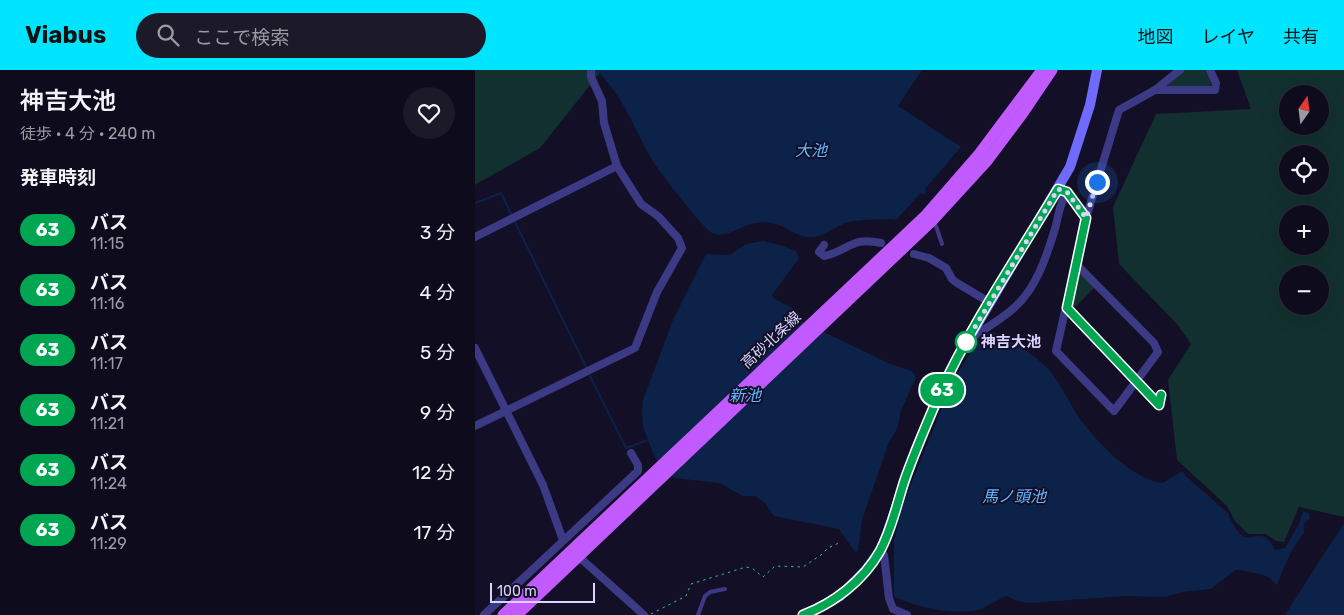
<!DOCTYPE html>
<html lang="ja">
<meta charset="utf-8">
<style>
body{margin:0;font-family:Rubik,"Noto Sans JP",sans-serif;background:#1c1929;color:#f1f3f6;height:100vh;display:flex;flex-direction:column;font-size:19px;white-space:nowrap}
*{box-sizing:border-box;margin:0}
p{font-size:16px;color:#9b9ba3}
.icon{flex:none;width:28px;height:28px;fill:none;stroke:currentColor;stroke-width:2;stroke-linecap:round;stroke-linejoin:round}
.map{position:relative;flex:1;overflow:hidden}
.details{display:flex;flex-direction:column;background:#0e0b1c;width:475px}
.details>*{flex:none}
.badge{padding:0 10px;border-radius:16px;font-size:18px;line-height:32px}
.needle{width:32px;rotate:14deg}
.buttons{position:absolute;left:804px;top:15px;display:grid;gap:10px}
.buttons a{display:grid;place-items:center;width:50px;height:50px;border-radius:50%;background:#0e0b1c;box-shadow:0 5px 20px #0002,0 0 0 1px #2e2b3b;font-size:25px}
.scale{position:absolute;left:15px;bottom:12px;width:105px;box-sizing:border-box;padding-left:5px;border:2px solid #d9d4ff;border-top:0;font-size:14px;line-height:18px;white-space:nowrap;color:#d9d4ff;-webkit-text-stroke:4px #130f26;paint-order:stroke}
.you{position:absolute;width:25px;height:25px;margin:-12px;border:4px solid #fff;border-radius:50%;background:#1a73e8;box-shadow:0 0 0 8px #1a73e833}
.map>.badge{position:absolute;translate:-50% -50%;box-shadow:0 0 0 2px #fff}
h2{padding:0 20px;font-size:19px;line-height:45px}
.round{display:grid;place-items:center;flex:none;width:52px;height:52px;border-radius:26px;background:#1c1929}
.head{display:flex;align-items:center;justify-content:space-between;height:85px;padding:0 20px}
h1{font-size:24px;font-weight:600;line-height:38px}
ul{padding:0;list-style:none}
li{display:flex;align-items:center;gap:15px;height:60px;padding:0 20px}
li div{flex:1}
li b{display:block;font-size:19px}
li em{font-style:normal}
li .badge{min-width:55px;font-weight:700;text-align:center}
header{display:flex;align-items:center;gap:30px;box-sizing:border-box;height:70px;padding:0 25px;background:#00e5ff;color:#111}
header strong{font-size:24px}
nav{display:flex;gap:28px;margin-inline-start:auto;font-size:18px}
.search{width:350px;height:45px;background:#1c1929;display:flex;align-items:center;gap:12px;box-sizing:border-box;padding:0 18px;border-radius:28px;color:#9b9ba3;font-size:19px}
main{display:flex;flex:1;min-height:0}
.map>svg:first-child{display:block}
</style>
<header>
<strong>Viabus</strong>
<div class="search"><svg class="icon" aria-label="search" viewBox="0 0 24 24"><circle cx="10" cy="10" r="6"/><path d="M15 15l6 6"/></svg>ここで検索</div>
<nav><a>地図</a><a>レイヤ</a><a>共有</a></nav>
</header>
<main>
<section class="details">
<div class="head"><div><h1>神吉大池</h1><p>徒歩 · 4 分 · 240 m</p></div><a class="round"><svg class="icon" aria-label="heart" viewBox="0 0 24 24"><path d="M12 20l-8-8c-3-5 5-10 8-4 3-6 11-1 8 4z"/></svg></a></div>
<h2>発車時刻</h2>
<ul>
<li><span class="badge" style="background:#00a651;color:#fff">63</span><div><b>バス</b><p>11:15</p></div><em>3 分</em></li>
<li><span class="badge" style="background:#00a651;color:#fff">63</span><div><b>バス</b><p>11:16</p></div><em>4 分</em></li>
<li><span class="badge" style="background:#00a651;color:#fff">63</span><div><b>バス</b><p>11:17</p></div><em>5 分</em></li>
<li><span class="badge" style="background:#00a651;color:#fff">63</span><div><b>バス</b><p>11:21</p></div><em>9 分</em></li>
<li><span class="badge" style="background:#00a651;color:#fff">63</span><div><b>バス</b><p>11:24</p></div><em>12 分</em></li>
<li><span class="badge" style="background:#00a651;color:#fff">63</span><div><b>バス</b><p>11:29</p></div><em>17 分</em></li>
</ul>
</section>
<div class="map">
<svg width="869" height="545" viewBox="0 0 869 545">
<rect width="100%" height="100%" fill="#130f26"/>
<g fill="#12302f" fill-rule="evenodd">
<polygon points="0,0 127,0 65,78 0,115"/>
<polygon points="710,0 732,0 737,13 735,16 694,17 693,14"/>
<path d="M762,0H869V447L824,437L809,472L801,471L791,464H773L760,451L752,436L702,390L693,310L716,274L702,254L644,194L638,137L681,44L776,39ZM812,24H845V56H812ZM812,84H845V116H812ZM812,144H845V176H812ZM812,204H845V236H812Z"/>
<polygon points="607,203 621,216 598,239 596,232 597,232 598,229 596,228 602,204"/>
</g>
<g fill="#0c2248">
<path d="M121,0H447L423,36L486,77L450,119L451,123L449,125L446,123L421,150L418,149C404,150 386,149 373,152C360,156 352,166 338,167C318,169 308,148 281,153C267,155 251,169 237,163C229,159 186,104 179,93C159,60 150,27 121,0Z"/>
<polygon points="288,171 305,175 321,181 324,188 297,225 298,228 317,238 320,246 324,250 413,293 437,301 441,307 426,341 422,359 414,372 387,450 383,481 380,482 364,459 299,446 290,433 280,426 268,426 244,413 199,408 180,388 173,370 168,357 167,345 168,330 198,250 231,184 255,185 271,174"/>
<path d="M519,262C539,274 563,285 578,305C589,320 597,339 609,354C627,377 657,408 687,413L708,401L711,406L754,444C755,451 763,464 770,467C776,469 781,465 786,466C792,466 798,475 800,480L810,478L825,452L828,441L834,443L835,449C828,453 828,455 829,463C817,476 809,498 802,515L795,508L788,505L766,500H760L736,519L707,522L690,527L650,526L553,533L542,531L532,526C522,529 514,537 503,540C472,545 448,538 419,527V470L429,432L477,312L502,272L513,263Z"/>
<polygon points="869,453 869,545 810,545"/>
</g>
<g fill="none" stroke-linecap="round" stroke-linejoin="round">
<g stroke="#0c2248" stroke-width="2">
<polyline points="0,133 26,123 37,146"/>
<polyline points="39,150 112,299"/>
<polyline points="115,306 151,378 173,370"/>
</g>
<polyline stroke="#2fb8b0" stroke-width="1" stroke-dasharray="2.5 4" stroke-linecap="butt" points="176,544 211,526 216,514 271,497 277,498 288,507 300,496 328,497 346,485 353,478 366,472"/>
<g stroke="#3d3a85" stroke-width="4">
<polyline points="459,153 461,156 467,174"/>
<polyline points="223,545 230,526 235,522 250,519"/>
</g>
<g stroke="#3d3a85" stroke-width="8">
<polyline points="680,20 740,20 741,13 735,0"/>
<polyline points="589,121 592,122 611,148"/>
<polyline points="0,167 142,96"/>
<path d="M349,175L344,182L349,186C374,181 376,166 406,173"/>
<polyline points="439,184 454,188 471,198 477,209 482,213 514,232"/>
<polyline points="601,194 679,273 683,282 639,341 581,281 611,148 644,40 680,20 705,0"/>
<polyline points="592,238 684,335 686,325"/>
<path d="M496,268C511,258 527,249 540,237C561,218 571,188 579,162C584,147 583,136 592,122"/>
<polyline points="0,278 68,415 88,470"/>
<polyline points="0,356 160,278 182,222 207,178 203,168 183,146 166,134 142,96 129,53 127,31 116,7 116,0"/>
<polyline points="405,481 409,485 414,528 418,539 432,545"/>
<polyline points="103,486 169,545"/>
<polyline points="9,545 163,401 163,395 156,383"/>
</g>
<polyline stroke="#6f6bff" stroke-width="10" points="328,545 351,534 365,526 391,500 405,481 412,464 441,379 477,297 595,97 615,35 622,0"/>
<g stroke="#c25bff" stroke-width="11">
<polyline points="28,545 450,146 504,84 567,0"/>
<polyline points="42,545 457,151 512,91 548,43 577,0"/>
</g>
</g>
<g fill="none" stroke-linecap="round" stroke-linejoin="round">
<g stroke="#fff" stroke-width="11">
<path id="line" d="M328,545C359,533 388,511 405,481C417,459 422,433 430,409C440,381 452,353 464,325C497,253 543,186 583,119L592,122L611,148L592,238L684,335L686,325"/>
</g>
<use href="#line" stroke="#00a651" stroke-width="8"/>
<polyline stroke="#d9d4ff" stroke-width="5" stroke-dasharray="0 9" points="491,272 583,119 592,122 611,148 622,112"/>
</g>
<circle fill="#fff" stroke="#00a651" stroke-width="2.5" cx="491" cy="272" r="10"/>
<g text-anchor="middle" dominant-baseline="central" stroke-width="4" stroke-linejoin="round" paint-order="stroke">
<g font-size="15" fill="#d9d4ff" stroke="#130f26">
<text transform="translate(296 270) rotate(-43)">高砂北条線</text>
</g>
<g font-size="15" font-weight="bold" fill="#d9d4ff" stroke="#130f26" text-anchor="start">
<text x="506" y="272">神吉大池</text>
</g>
<g font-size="16" font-style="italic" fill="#62b6ff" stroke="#130f26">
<text x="336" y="80">大池</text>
<text x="270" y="325">新池</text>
<text x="539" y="426">馬ノ頭池</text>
</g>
</g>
</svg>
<div class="buttons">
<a><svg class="needle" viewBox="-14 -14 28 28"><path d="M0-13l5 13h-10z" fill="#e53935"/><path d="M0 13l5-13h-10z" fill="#9b9ba3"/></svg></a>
<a><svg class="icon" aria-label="locate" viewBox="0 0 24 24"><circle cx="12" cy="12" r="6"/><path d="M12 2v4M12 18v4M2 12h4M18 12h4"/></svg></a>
<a>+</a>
<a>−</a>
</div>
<div class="scale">100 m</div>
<div class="you" style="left:622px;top:112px"></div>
<b class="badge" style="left:467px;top:320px;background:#00a651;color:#fff">63</b>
</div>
</main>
